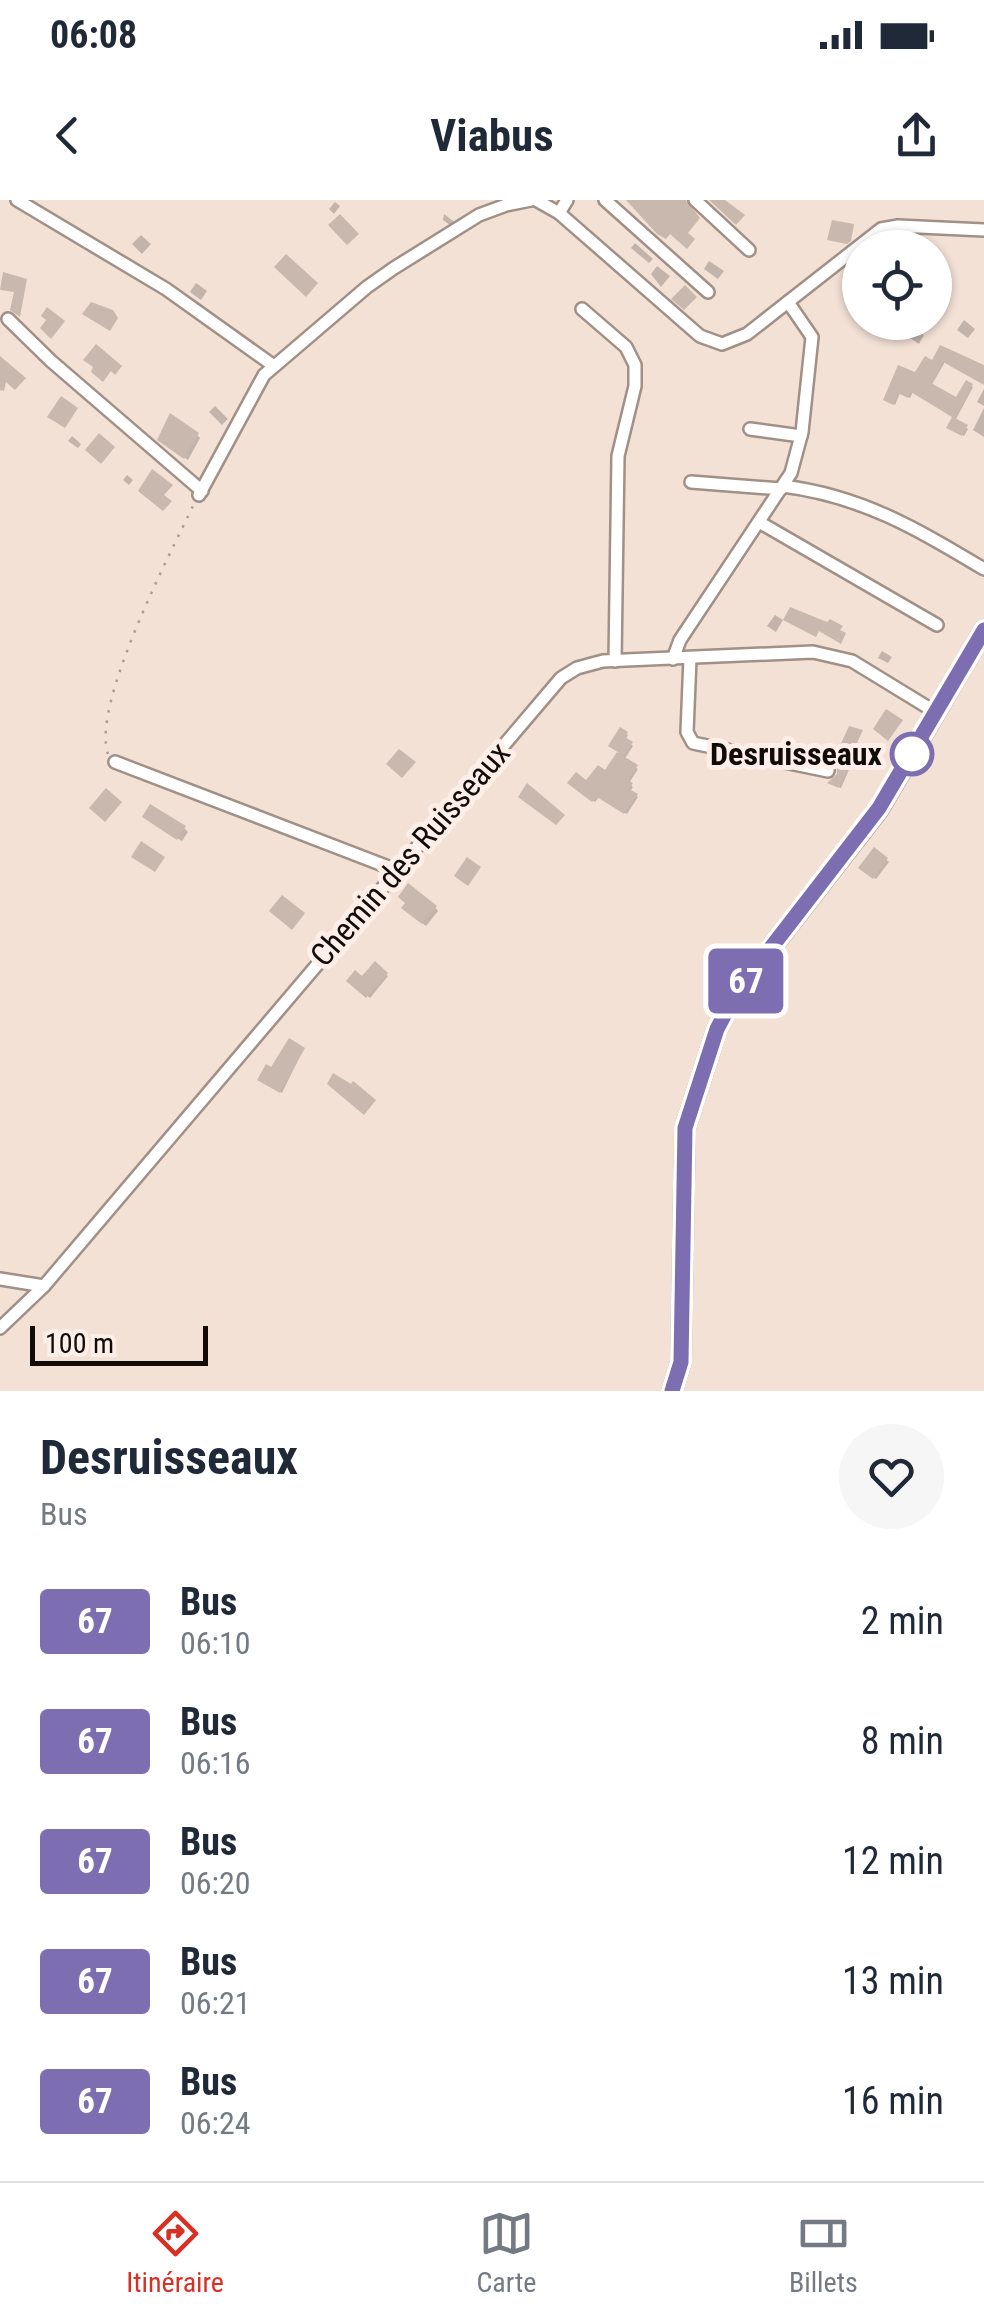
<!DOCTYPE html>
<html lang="fr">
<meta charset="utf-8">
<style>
body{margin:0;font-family:"Roboto Condensed",sans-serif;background:#f6f6f7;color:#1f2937;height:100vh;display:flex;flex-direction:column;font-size:38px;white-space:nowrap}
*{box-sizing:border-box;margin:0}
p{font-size:32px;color:#747a83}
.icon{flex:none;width:55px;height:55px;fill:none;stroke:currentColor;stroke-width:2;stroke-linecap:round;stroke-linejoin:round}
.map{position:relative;height:1191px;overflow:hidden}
.sheet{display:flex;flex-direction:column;background:#fff;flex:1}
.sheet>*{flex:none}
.badge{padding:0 20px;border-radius:8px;font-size:35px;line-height:65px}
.controls{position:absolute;left:842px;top:30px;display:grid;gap:20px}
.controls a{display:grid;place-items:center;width:110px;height:110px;border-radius:50%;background:#fff;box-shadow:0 2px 8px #0004;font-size:50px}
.scale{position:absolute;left:30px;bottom:25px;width:178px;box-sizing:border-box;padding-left:10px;border:5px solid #120c09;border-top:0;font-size:28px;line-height:35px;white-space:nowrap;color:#120c09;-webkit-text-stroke:8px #fdefe7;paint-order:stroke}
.map>.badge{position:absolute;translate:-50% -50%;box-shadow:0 0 0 5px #fff}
.round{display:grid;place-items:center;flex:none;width:105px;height:105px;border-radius:52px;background:#f6f6f7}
.overview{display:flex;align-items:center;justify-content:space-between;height:170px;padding:0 40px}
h1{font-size:48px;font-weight:700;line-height:75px}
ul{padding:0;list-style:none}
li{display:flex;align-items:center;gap:30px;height:120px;padding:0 40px}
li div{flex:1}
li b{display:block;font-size:38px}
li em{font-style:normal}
li .badge{min-width:110px;font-weight:700;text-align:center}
.status{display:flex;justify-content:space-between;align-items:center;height:70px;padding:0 50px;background:#fff;direction:ltr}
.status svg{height:28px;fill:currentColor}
header{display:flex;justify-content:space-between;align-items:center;height:130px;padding:0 40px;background:#fff;font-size:45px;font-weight:700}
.tabs{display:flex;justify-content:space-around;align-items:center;height:140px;border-top:2px solid #e0e1e3;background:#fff;font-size:28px;color:#747a83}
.tabs a{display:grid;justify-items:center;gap:5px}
.tabs .active{color:#d93025}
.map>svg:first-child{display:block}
</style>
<div class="status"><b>06:08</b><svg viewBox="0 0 49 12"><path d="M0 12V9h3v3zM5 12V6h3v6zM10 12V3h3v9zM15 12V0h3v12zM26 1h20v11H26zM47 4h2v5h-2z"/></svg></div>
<header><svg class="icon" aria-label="back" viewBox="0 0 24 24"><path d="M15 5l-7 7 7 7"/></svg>Viabus<svg class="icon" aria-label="share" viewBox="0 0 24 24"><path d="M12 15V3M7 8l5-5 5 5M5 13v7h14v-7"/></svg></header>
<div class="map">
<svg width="984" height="1191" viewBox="0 0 984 1191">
<rect width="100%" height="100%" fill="#f3e1d6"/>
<g fill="#0003">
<polygon points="335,2 340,6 334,14 329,9"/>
<polygon points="444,14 453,21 454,22 450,25 443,20"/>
<polygon points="141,35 151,44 142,54 132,44"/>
<polygon points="899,38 900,42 922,48 888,48 889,40"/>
<polygon points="635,43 653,59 649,63 631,48"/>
<polygon points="709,61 724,71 718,79 704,69"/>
<polygon points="657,66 670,76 661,87 651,74"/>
<polygon points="196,83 207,91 201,100 190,92"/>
<polygon points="964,120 975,129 968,138 957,130"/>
<polygon points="911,128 924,135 919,144 907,136"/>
<polygon points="941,148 984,167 984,183 945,162 931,186 957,201 967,183 973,187 955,221 968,229 964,236 951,229 954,218 913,192 910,198 900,193 895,205 888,201 933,163"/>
<polygon points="984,189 984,206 977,202"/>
<polygon points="215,206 228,219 222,225 209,212"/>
<polygon points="984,208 984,237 973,230"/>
<polygon points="197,235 200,238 188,260 163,243"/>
<polygon points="72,236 81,244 78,248 68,241"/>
<polygon points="127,275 133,280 129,285 123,280"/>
<polygon points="775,415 783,420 776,432 767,426"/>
<polygon points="882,451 892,457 888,463 878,458"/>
<polygon points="621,530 628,535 625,540 633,546 624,560 638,569 629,583 633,587 630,592 638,597 627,614 599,597 595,602 570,583 587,584 606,574 620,552"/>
<polygon points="861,532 852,558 857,561 855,566 851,565 841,588 831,583 839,575"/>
<polygon points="149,620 184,628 188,632 182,641"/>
<polygon points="875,651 889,662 876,679 862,668"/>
<polygon points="435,707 438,711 426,726 404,708"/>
<polygon points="375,765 388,776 370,798 349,781 363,779"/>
<polygon points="303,850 282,893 262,881"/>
</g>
<g fill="#c9b8ad">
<polygon points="626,0 686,0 700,18 688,33 695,39 687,49 670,34 666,39 657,34"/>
<polygon points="709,0 725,0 745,15 736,25"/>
<polygon points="340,14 359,34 347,45 328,25"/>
<polygon points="832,20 854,24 851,41 847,44 827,40"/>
<polygon points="286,54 318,83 306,97 274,67"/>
<polygon points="3,72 27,79 20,117 10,110 14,92 0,90"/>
<polygon points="685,85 697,97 684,110 671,99"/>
<polygon points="91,102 113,110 118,118 110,131 82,114"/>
<polygon points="47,107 65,121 51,139 40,128 46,120 41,116"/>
<polygon points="96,144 122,166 115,175 111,171 103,182 91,172 93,167 83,160"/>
<polygon points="940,145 984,165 984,185 943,162 931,183 956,197 966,180 973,184 955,218 968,225 962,236 946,228 952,217 911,192 908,198 898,193 893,205 883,200 898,165 915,172 925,156 932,160"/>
<polygon points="0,156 26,178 15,190 6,182 4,191 0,190"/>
<polygon points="61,196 78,208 65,228 47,217"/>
<polygon points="170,213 199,233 184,259 157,240"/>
<polygon points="99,233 115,247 101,264 85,250"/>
<polygon points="152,269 173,285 164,295 172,301 163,311 138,291"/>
<polygon points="790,407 827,422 830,419 843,426 840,430 846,433 841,444 819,431 816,437 783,420"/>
<polygon points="886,509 903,520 888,541 873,529"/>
<polygon points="849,526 863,530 851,555 857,558 853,567 849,565 839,588 827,583 837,574 836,559 815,554 816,546 838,550"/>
<polygon points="620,527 628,532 625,537 633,542 624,556 608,546"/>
<polygon points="399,549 416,562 402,578 386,564"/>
<polygon points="617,552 638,565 628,580 633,583 629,589 638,594 624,614 597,597 592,602 567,583 576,572 586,580 598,565 605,570"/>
<polygon points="527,583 565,615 556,625 518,597"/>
<polygon points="106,588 122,602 105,622 89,608"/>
<polygon points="150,604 186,626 177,640 142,617"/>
<polygon points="141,641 165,657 155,672 131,657"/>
<polygon points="874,647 888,658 873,679 858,668"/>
<polygon points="467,657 481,667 468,686 454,676"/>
<polygon points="408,683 437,706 422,724 401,708 405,703 398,697"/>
<polygon points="282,695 305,713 292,730 269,711"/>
<polygon points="375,761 388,773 366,798 346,781 355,770 362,776"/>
<polygon points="289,838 305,848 280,893 257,880 266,864 271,867"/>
<polygon points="333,873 351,884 353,881 376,900 364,915 327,884"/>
</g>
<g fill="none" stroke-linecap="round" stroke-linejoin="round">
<g stroke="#a09086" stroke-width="16">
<g id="street">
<polyline points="17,0 166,89 274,166"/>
<polyline points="536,0 559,13"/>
<polyline points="567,0 559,13 700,136 722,144 747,134 881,29 898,26 984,30"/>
<polyline points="605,0 708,92"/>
<polyline points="695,0 749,50"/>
<polyline points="582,109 626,147 635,165 635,186 618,256 615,461"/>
<polyline points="8,119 51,161 202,291"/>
<polyline points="750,229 801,236"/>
<polyline points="691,282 781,289"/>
<path d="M783,286C862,296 917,329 984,369"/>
<polyline points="199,295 264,175 367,87 394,68 479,15 506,5 531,0"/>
<polyline points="759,322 937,425"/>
<polyline points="690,458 687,532 693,543 828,571"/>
<polyline points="673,459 680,440 791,273 802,232 812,137 788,102"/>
<polyline points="115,562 396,670"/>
<polyline points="0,1079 44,1086"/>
<polyline points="0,1128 44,1086 561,478 577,468 603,461 813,452 852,461 937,513"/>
</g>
</g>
<g stroke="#a09086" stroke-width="22">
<polyline id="secondary" points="672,1191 681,1162 685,928 717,829 736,793 879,609 984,430"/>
</g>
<path stroke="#aa9c93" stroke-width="2.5" stroke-dasharray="2.5 8" stroke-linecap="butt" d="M108,554C91,505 170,354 193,306"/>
<use href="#street" stroke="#fff" stroke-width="11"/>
<use href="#secondary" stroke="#fff" stroke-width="18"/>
</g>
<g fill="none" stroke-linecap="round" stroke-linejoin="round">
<g stroke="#fff" stroke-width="22">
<polyline id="line" points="672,1191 681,1162 685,928 717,829 736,793 879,608 984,430"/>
</g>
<use href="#line" stroke="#7c6eb0" stroke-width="15"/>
</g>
<circle fill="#fff" stroke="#7c6eb0" stroke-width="5" cx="912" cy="554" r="20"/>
<g text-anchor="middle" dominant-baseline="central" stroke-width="10" stroke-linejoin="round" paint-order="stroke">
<g font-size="32" font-weight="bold" fill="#120c09" stroke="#fdefe7" text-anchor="end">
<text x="882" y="554">Desruisseaux</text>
</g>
<g font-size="32" fill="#120c09" stroke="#fdefe7">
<text transform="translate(410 654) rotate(-49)">Chemin des Ruisseaux</text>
</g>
</g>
</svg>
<div class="controls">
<a><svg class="icon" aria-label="locate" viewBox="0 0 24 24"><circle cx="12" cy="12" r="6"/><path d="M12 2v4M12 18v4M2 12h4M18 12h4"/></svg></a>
</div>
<div class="scale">100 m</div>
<b class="badge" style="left:746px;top:781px;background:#7c6eb0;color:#fff">67</b>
</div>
<section class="sheet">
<div class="overview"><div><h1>Desruisseaux</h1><p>Bus</p></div><a class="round"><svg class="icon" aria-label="heart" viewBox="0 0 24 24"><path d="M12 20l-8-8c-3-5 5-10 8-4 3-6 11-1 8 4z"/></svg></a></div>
<ul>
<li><span class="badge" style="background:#7c6eb0;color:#fff">67</span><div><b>Bus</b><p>06:10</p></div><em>2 min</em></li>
<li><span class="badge" style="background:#7c6eb0;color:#fff">67</span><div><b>Bus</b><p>06:16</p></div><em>8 min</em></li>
<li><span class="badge" style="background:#7c6eb0;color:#fff">67</span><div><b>Bus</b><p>06:20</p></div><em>12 min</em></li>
<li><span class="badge" style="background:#7c6eb0;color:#fff">67</span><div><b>Bus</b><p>06:21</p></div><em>13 min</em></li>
<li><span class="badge" style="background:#7c6eb0;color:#fff">67</span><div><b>Bus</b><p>06:24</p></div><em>16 min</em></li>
</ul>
</section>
<nav class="tabs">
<a class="active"><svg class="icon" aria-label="directions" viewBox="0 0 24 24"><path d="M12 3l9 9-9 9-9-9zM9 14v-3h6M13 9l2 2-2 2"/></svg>Itinéraire</a>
<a><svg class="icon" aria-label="map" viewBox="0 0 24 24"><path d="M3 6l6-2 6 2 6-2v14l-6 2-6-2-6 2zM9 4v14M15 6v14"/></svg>Carte</a>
<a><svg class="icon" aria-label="tickets" viewBox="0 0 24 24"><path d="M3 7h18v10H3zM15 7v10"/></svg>Billets</a>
</nav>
